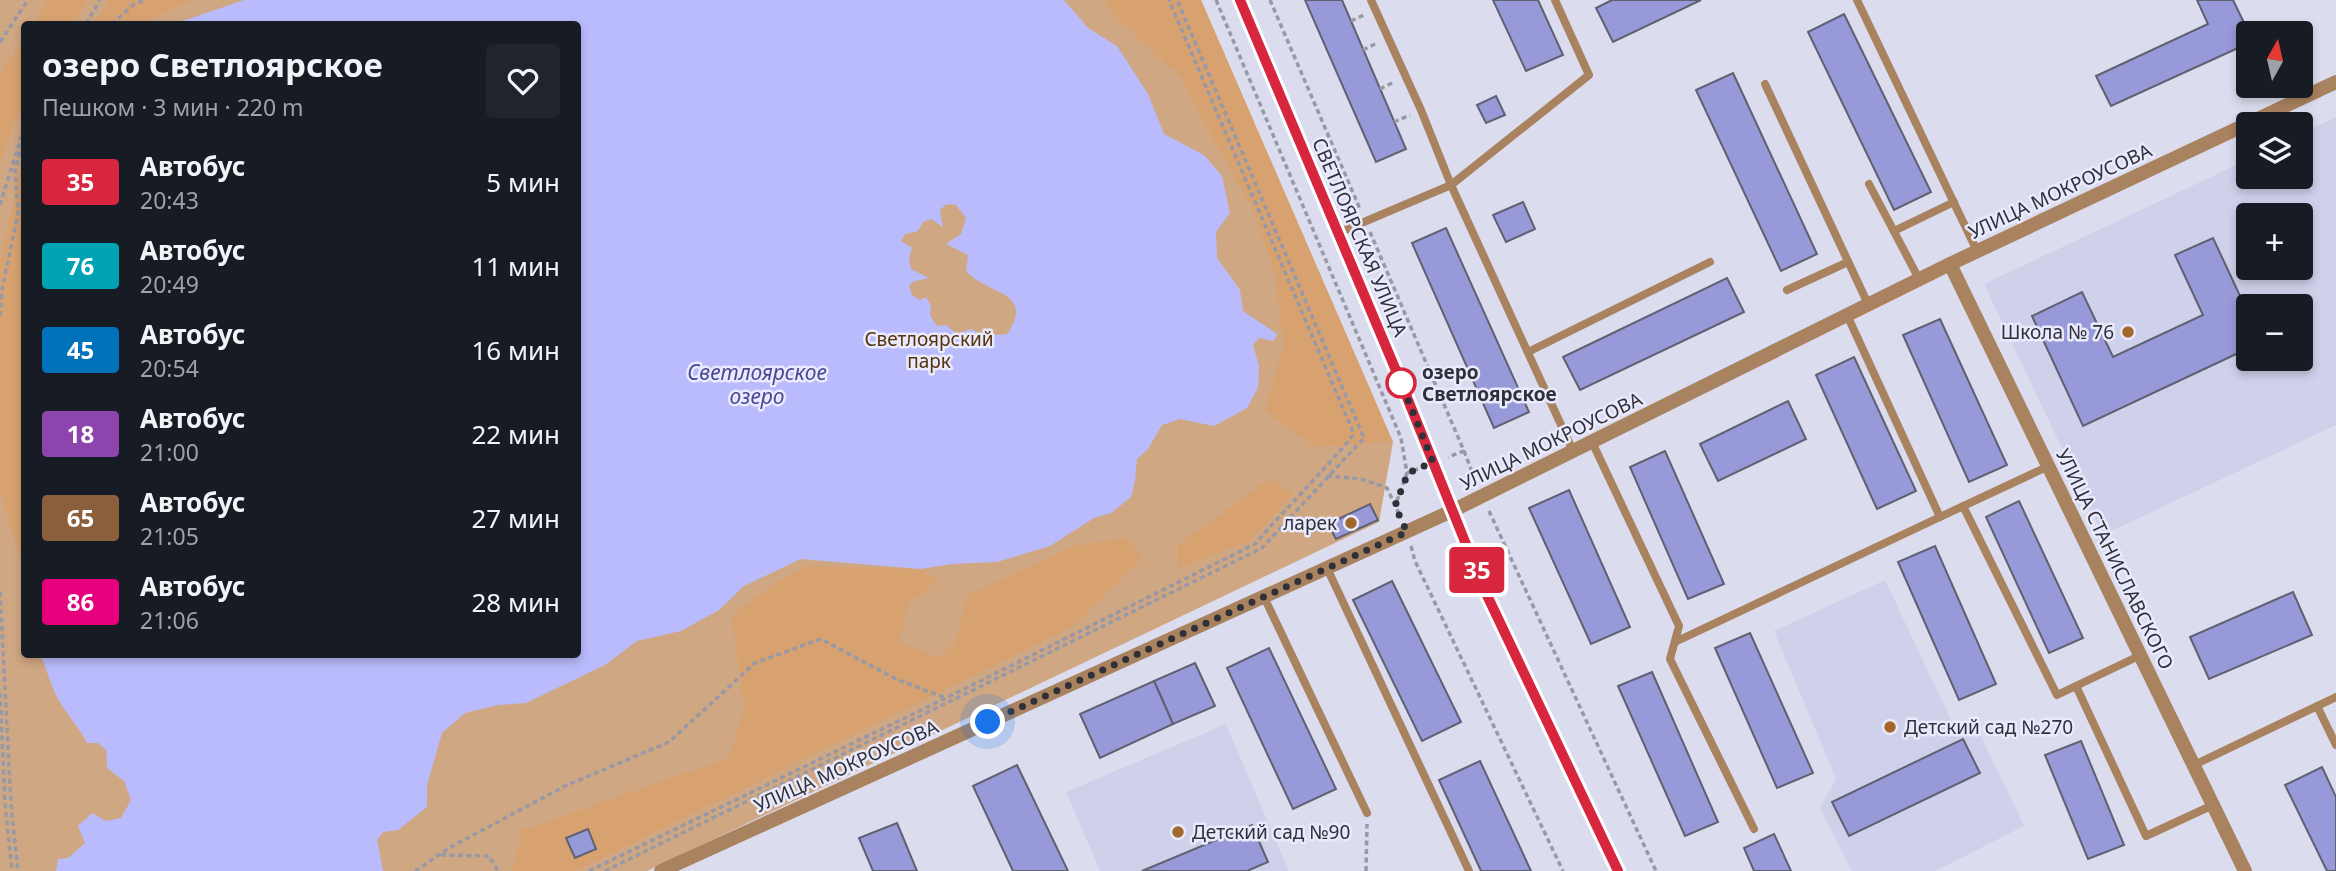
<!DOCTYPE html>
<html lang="ru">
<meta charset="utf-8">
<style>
body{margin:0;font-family:"Noto Sans",sans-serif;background:#20242c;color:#f1f3f6;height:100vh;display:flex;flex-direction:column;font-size:26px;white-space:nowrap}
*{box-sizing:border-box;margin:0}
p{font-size:23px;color:#9ea1a6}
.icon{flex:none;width:38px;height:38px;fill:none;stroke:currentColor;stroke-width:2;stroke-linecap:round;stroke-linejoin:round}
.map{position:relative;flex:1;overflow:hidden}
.details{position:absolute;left:21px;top:21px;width:560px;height:637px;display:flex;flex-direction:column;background:#171b24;border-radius:7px;box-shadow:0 4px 10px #0003}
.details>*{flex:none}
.badge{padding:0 14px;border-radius:5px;font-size:24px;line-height:46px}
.needle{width:46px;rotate:8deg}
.controls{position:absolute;left:2236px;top:21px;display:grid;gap:14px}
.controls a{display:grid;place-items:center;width:77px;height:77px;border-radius:7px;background:#171b24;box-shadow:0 4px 10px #0003;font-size:35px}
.you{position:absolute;width:35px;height:35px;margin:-18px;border:5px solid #fff;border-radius:50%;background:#1a73e8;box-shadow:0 0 0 10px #1a73e833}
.map>.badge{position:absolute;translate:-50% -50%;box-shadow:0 0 0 4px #fff}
.round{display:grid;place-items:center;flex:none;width:74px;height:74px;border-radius:7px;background:#20242c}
.head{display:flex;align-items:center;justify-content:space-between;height:119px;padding:0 21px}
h1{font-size:33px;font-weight:700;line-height:52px}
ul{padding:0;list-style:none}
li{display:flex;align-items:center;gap:21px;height:84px;padding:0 21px}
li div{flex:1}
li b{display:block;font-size:26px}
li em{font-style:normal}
li .badge{min-width:77px;font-weight:700;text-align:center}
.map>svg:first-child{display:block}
</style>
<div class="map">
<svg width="2336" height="871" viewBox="0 0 2336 871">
<rect width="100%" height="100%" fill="#dbddef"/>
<g fill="#cfd0ea" fill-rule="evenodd">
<path d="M2336,117V425L2103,535L1984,284L2249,159V177H2301V134ZM2249,215H2301V268H2249ZM2249,306H2301V359H2249Z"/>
<polygon points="1885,580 1951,720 1980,734 2024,826 1935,871 1852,871 1820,808 1836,779 1774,631"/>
<polygon points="1226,724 1289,871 1100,871 1066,792"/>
</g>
<path fill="#d0a783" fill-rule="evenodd" d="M0,0H1201L1393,442L1379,522L647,871H0ZM24,24H578V654H24Z"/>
<g fill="#d8a270">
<polygon points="49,0 87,0 73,24 33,24"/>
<polygon points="109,0 200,0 182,4 143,24 95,24"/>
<polygon points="1103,0 1201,0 1393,442 1315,447 1265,410 1284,345 1274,270 1252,207 1219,150 1182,78 1115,17"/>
<polygon points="24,37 24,106 13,126 0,166 0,75"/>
<polygon points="24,155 24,551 21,561 0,492 0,261"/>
<polygon points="1271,478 1293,494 1250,541 1178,568 1178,545"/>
<polygon points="1126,538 1143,558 1072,627 576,871 512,871 522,830 729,758 744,711 732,616 765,590 807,566 920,569 938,581 907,604 900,642 938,658 955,644 968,595 1077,545"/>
</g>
<path fill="#b9bbfc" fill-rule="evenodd" d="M244,0H1064L1088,28L1117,46L1148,94L1164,134L1204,155L1222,176L1230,213L1216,232L1217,258L1240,290L1243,311L1277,334L1274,341L1259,338L1253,345L1259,366L1258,388L1247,408L1214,426L1180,419L1162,425L1148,449L1137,459L1135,481L1131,497L1111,513L1094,518L1050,546L997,562L952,564L920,569L801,559L744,586L719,610L681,631L637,641L605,665L526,703L498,705L465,713L442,733L427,785V807L398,830L383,832L377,840L383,871H56L58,859L68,858L85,843L78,826L92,813L106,821L121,818L131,800L124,781L107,768L106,750L98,743H87C79,726 65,713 57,697C50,683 46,668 41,655L578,654V24H174ZM955,204L966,218L961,234L946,244L968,255L966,271C985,294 1037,291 1007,334L984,336L971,329L957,334L946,325L937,326L930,315L931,306L926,297L920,300L912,295L909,285L915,281L929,278L911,269L909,258L912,248L901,241L905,234L918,231L923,222L931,219L943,227L940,210L945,205Z"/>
<g fill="#9899d8" stroke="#5f6070" stroke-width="2">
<polygon points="1305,0 1342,0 1406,149 1376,162"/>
<polygon points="1493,0 1538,0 1563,55 1526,71"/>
<polygon points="1612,0 1701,0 1613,42 1596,8"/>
<polygon points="2197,0 2233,0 2249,33 2249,43 2111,106 2096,76 2208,24"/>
<polygon points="1844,14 1931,192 1894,210 1808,32"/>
<polygon points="1733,73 1817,254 1781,271 1696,90"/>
<polygon points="1496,96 1505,115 1486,123 1477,105"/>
<polygon points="1523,202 1535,229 1506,242 1493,215"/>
<polygon points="1446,228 1529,412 1494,428 1412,243"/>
<polygon points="2213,238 2249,315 2249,348 2083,426 2032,316 2082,292 2113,357 2203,315 2175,255"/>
<polygon points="1727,278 1744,312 1580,390 1563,357"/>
<polygon points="1940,319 2007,465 1969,482 1903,335"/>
<polygon points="1854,357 1916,491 1877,509 1816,375"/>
<polygon points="1788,401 1806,439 1718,481 1700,444"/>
<polygon points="1665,451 1724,584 1688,599 1630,467"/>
<polygon points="1569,490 1630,627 1591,644 1529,508"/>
<polygon points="2019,501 2083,638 2049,653 1986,517"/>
<polygon points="1370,504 1378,520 1336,539 1328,524"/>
<polygon points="1935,546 1996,684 1959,700 1898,562"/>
<polygon points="1392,581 1461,722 1422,741 1353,600"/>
<polygon points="2293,592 2312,635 2209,679 2190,637"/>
<polygon points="1750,633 1813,773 1777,788 1715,648"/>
<polygon points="1269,648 1336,789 1293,809 1227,668"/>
<polygon points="1195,663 1215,706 1173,724 1154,681"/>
<polygon points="1652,672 1718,822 1685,836 1618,686"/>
<polygon points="1154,681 1173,724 1100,758 1080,714"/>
<polygon points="1963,739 1980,773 1849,836 1832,802"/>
<polygon points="2081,741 2124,845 2088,859 2045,755"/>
<polygon points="1480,761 1531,871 1481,871 1439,780"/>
<polygon points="1017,765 1068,871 1013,871 973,786"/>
<polygon points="2322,767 2336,797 2336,871 2327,871 2285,785"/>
<polygon points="897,823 917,871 873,871 859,838"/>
<polygon points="1252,825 1268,862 1247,871 1142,871"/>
<polygon points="588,829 596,849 575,858 566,838"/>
<polygon points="1774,834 1791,871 1754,871 1744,848"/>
</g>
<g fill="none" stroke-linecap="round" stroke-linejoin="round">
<g stroke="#9799a6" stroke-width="3.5" stroke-dasharray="5 3.5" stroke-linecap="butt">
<polyline points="1216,0 1401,438 1407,473 1395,506"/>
<polyline points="1270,0 1360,209"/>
<polyline points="1351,21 1364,15"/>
<polyline points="86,24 100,0"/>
<polyline points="112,24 133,5 144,0"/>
<polyline points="0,42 28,0"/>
<polyline points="1363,50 1377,43"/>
<polyline points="1380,89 1394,82"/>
<polyline points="1394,122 1410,115"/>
<polyline points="0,205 21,137 24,130"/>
<polyline points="1370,232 1464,451 1448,457"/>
<polyline points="0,316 2,290 18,213 15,170 24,139"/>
<polyline points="1464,451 1476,482"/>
<polyline points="1407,473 1418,469"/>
<polyline points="1327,476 1361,479 1387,488 1400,516"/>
<polyline points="1489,511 1656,871"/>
<polyline points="1411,546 1415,561 1563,871"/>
<polyline points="0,592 11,804 18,871"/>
<polyline points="0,693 5,804 12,871"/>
<polyline points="441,855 489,856 498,871"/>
<polyline points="415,871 449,848 565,786 669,742 755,663 821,639 896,679 946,698"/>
<path d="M589,871L946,698L1255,544C1287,507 1323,472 1354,434L1169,0"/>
<polyline points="605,871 1262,548 1364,438 1177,0"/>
<polyline points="1366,871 1367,824"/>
</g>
<g stroke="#a9825f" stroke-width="8">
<polyline points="1371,0 1421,110 1451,185 1573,451"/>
<polyline points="1857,0 1977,251"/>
<polyline points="1765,84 1868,304"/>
<polyline points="1869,184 1919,279"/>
<polyline points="1894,231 1954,202"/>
<polyline points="1338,233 1451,185 1589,75 1555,0"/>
<polyline points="1787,290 1848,262"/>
<polyline points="1847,315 1940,517 2049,466"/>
<polyline points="1528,352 1710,262"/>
<polyline points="1592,442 1679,626 1670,659 1754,829"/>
<polyline points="1963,506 2057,695 2141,655"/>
<polyline points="1327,568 1469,871"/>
<polyline points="1264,597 1367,813"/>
<polyline points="1675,642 1940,517"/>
<polyline points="2076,686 2146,836 2213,805"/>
<polyline points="2317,706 2336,745"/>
<polyline points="2194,765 2336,697"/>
</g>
<g stroke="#a9825f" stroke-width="14">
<polyline points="1950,264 2245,871"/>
<polyline points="661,871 1452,511 1950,264 2336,82"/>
</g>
<polyline stroke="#8b5416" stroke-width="14" points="1240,0 1400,380 1484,589 1618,871"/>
</g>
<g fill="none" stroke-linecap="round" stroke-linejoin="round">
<g stroke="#fff" stroke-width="16">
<polyline id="line" points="1240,0 1400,380 1484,589 1618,871"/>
</g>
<use href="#line" stroke="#d7263d" stroke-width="10"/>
<polyline stroke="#303138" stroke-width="7" stroke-dasharray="0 12.6" points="988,722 1407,532 1395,506 1408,473 1433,462 1400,380 1401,383"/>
</g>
<g fill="#a36829" stroke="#e9eafd" stroke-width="2.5">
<circle cx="2128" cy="332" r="7"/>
<circle cx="1351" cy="523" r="7"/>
<circle cx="1890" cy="727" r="7"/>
<circle cx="1178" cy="832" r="7"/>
</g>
<circle fill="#fff" stroke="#d7263d" stroke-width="3.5" cx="1401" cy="383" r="14"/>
<g text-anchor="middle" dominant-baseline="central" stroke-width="5" stroke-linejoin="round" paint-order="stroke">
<g font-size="19" fill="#303138" stroke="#e9eafd">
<text transform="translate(2060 191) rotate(-25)">УЛИЦА МОКРОУСОВА</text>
<text transform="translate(1360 237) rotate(67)">СВЕТЛОЯРСКАЯ УЛИЦА</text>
<text transform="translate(1551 441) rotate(-26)">УЛИЦА МОКРОУСОВА</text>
<text transform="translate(2115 559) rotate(64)">УЛИЦА СТАНИСЛАВСКОГО</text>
<text transform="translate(846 766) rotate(-24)">УЛИЦА МОКРОУСОВА</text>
</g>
<g font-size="19" fill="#303138" stroke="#e9eafd" text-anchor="end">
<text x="2114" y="332">Школа № 76</text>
<text x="1337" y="523">ларек</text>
<text x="1904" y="727" text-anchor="start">Детский сад №270</text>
<text x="1192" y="832" text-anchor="start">Детский сад №90</text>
</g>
<g font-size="19" fill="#56330b" stroke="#e9eafd">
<text x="929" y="339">Светлоярский<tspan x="929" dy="22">парк</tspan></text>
</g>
<g font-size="19" font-weight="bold" fill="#303138" stroke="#e9eafd" text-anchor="start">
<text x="1422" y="372">озеро<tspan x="1422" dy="22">Светлоярское</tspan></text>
</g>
<g font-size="21" font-style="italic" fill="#4b4693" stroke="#e9eafd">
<text x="757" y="372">Светлоярское<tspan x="757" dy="24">озеро</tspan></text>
</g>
</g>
</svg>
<div class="controls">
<a><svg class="needle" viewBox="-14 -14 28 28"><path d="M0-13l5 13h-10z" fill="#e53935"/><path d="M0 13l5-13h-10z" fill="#9ea1a6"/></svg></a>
<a><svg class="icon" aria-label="layers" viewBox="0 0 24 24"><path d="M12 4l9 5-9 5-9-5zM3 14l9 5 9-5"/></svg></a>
<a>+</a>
<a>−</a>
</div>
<div class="you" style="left:988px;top:722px"></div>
<b class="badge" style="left:1477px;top:570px;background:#d7263d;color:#fff">35</b>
<section class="details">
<div class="head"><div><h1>озеро Светлоярское</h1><p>Пешком · 3 мин · 220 m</p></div><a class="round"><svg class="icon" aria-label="heart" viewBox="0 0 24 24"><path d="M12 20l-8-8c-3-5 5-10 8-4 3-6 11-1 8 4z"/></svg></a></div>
<ul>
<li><span class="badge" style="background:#d7263d;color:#fff">35</span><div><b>Автобус</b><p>20:43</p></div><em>5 мин</em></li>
<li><span class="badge" style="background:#00a3b4;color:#fff">76</span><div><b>Автобус</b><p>20:49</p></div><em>11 мин</em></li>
<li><span class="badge" style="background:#0072bc;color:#fff">45</span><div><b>Автобус</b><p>20:54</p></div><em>16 мин</em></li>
<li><span class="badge" style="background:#8e44ad;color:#fff">18</span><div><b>Автобус</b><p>21:00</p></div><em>22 мин</em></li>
<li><span class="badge" style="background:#8b5e3c;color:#fff">65</span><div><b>Автобус</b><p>21:05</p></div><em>27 мин</em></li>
<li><span class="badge" style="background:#e6007e;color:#fff">86</span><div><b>Автобус</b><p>21:06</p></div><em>28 мин</em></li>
</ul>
</section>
</div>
